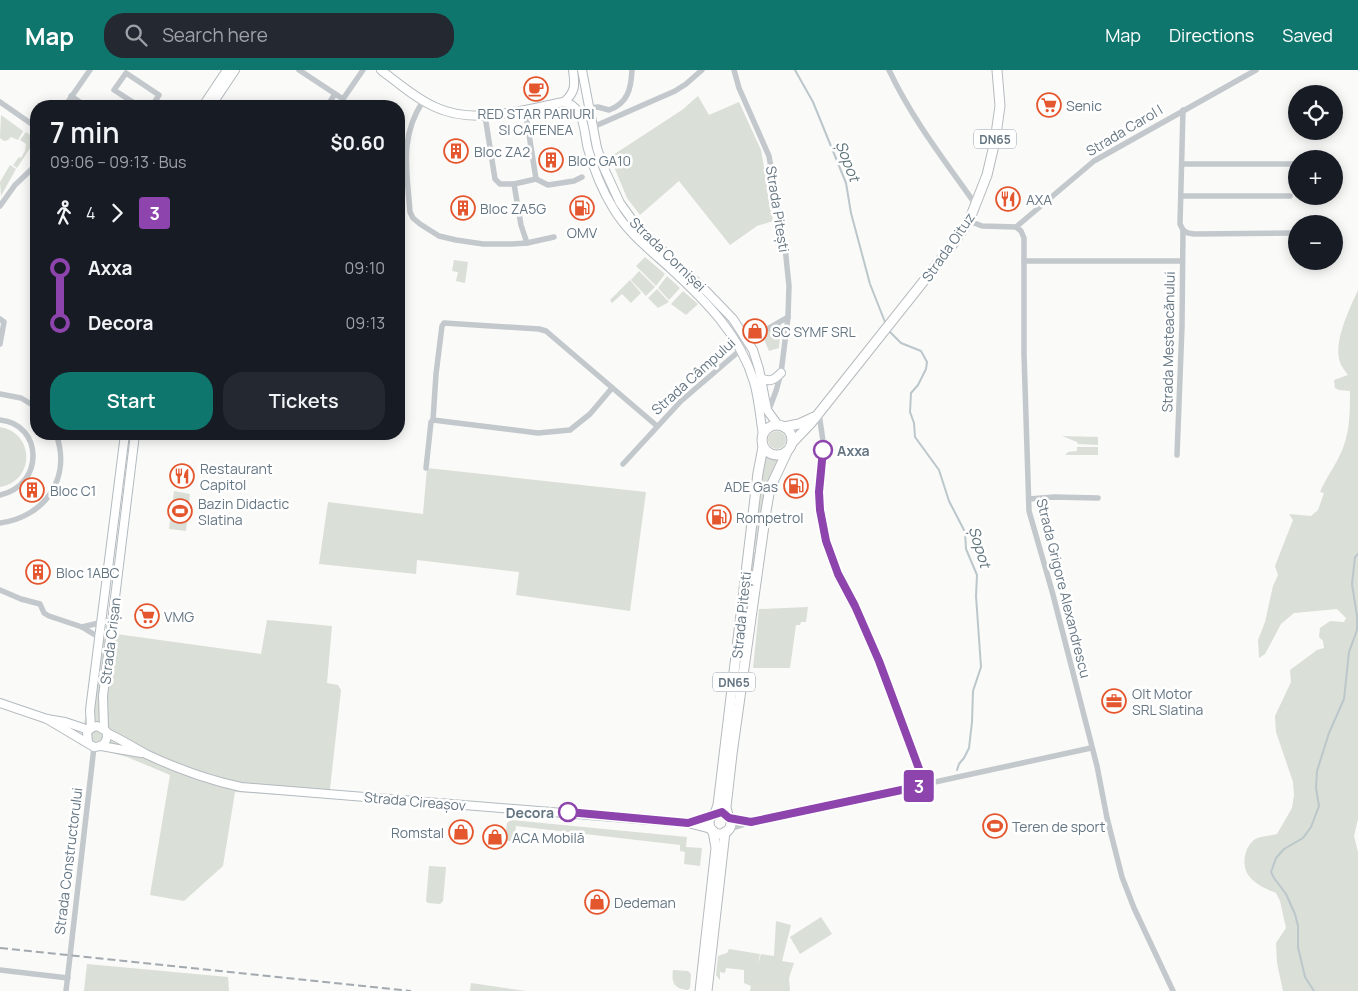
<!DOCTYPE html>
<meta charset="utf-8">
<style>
body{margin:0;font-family:Manrope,sans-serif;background:#242831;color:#f1f3f6;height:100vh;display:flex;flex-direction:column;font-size:19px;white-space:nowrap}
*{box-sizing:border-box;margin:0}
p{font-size:16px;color:#9ea1a6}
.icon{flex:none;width:28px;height:28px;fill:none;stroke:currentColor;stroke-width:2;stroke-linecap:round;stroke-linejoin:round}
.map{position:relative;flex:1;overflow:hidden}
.sheet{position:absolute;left:30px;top:30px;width:375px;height:340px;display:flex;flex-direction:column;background:#171b24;border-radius:20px;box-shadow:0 2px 12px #0003}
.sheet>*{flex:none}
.badge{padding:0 10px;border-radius:4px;font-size:18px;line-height:32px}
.buttons{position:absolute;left:1288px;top:15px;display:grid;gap:10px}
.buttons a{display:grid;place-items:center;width:55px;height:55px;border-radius:50%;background:#171b24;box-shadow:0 2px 12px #0003;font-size:25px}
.map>.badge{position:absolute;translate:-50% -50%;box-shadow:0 0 0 2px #fff}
.legs{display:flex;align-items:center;gap:8px;height:55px;padding:0 20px;font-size:16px}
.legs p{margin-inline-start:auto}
.head{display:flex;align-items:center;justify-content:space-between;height:85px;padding:0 20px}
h1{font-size:28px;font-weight:600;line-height:38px}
.action{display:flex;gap:10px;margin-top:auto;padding:10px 20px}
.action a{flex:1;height:58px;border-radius:20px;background:#0f766e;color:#fff;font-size:20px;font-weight:600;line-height:58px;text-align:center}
.action a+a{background:#242831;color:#f1f3f6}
ul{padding:0 20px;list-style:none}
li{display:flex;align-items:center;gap:18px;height:55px;font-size:19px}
li i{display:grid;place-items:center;width:8px;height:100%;margin:0 6px;background:currentColor}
li i::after{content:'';width:12px;height:12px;margin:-6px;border:4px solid;border-radius:50%;background:#171b24}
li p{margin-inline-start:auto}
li:first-child i{background:linear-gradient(#0000 50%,currentColor 0)}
li:last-child i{background:linear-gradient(currentColor 50%,#0000 0)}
header{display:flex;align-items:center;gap:30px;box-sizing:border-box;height:70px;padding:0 25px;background:#0f766e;color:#fff}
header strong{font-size:24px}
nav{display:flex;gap:28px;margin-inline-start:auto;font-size:18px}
.search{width:350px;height:45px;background:#242831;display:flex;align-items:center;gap:12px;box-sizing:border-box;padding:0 18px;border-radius:20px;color:#9ea1a6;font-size:19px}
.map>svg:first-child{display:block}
</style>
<header>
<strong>Map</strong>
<div class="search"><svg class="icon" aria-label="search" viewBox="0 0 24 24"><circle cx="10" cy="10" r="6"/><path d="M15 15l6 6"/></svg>Search here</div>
<nav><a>Map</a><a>Directions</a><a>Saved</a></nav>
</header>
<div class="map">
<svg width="1358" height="921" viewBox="0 0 1358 921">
<rect width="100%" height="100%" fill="#fafaf8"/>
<g fill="#dadfd7">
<polygon points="698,26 709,45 739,32 761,80 773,151 757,156 730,175 679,111 640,145 627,128 610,87 682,40"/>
<polygon points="1,45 23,61 18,70 11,67 8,70 4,71 0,68"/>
<polygon points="26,62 36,69 17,98 13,95 19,87 21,88 25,81 26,74 20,70"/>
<polygon points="10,95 16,99 1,126 0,112"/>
<polygon points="645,187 665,204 656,216 636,196"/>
<polygon points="454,190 468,192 465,213 456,211 458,202 452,201"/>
<polygon points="639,201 655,217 646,226 631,210"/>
<polygon points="667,206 680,218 669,230 658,218"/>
<polygon points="630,210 641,223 631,233 622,224 612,233 610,230"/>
<polygon points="657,219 669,232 658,238 648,228"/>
<path d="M1358,220V749L1354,766L1358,782V921H1283L1277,893L1276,873L1286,858L1280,831L1276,823C1266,819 1256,815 1249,806C1241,796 1244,778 1254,770C1260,766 1270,766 1277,764L1292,738L1294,725L1293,712L1276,662L1275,646L1291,612L1290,600L1317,580L1324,578L1323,571L1319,567L1320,558L1330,551L1344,552L1346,548L1337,539L1294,543L1281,554L1265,584L1259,588L1258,570L1265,552L1273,516L1278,505L1275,496L1293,450L1289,444L1311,446L1318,440L1324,423L1320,422C1325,410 1333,399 1339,387C1350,366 1350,344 1350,321L1339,320L1335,318L1334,310L1348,305C1345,301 1341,296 1340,292C1333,272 1350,238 1358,220Z"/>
<polygon points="683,221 698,234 686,245 671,234"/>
<polygon points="781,254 779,278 769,281 762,265"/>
<path d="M0,357C35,363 35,411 0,417Z"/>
<circle cx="777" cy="370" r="9"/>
<polygon points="1062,366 1098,367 1098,375 1078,374 1077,372"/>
<polygon points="1077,377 1098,377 1098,385 1065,385 1068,382 1077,381"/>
<path d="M764,383L768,387L779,389C765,418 759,448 755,479H751Z"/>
<polygon points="427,398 646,422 630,541 516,525 519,502 417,490 416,504 319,494 328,432 423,444"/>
<polygon points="174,421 190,424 186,461 169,459"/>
<polygon points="750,482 755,482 741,597 738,599"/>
<polygon points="808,537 806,552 801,552 800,555 796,555 790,598 753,598 759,539"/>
<polygon points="267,550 332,556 327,613 338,615 341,620 329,728 235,722 223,796 184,831 150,825 170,705 127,687 79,674 86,645 98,562 104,563 104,560 109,561 109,563 261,584"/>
<polygon points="996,744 1005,764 994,768 985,748"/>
<polygon points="511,750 687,767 686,777 702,778 700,796 684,794 685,782 680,781 680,775 516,756 514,771 508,771 505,768 507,753"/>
<polygon points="429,796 446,797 443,831 440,834 428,833 426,831"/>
<polygon points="821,847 832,864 800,884 790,867"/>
<polygon points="776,851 791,855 782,891 794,893 789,908 790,921 750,921 751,916 744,913 744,900 726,898 725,903 720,902 720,910 716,905 718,886 727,883 729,879 760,884 758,894 761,884 774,886"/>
<polygon points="87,894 228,907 229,921 84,921"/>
<path d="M673,900L688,901L691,904L690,918L688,920C674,919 671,912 673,900Z"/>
<polygon points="471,913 526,921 470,921"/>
</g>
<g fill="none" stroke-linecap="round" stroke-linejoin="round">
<g stroke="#bbc7cb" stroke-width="2">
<polyline points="795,0 813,32 846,113 851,143 870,214 885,252"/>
<polyline points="890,262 901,273 921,281 927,292 926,299 918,315 911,323 910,342 914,353 915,367 939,400 949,431 965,462 966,479 977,505 976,526 981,597 973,621 972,652 969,678 964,688 959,694 957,700"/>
<polyline points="1314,921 1305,907 1298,877 1298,856 1295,844 1286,824 1274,808 1271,802 1276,788 1284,779 1303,768 1311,757 1319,736 1316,718 1317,701 1329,663 1344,629 1349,582 1357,560 1357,546 1352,514 1355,487 1358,484"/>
</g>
<g stroke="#b3babf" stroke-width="10">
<g id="secondary">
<path d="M381,0C398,13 415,28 435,37C476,56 523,39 564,32C576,22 575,14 573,0"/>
<polyline points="582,0 597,78 603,96 620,133 633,151 645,164 707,222 733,249 753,280 759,299 767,340 778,355"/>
<path d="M564,32C570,33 575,37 579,43C585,52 585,68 588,79C594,100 602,120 613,138C627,162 650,180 670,198C706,231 740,265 754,312C759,329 760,347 763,365"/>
<polyline points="203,36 227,0"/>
<polyline points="211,36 235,0"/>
<path d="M761,308C770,313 775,309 781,303"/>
<polyline points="0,633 47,649 65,652 89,660"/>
<path d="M47,649L94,677C104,677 109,670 106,661L97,656L91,658L87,662L88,672"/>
<polyline points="91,658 90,640 125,364"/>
<polyline points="104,659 103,626 135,364"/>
<path d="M107,663C121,669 134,678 148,685C178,699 208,710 241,717L688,753L711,759"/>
<polyline points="101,676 141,683"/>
<polyline points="690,752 711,747"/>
</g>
</g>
<g stroke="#b5babe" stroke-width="11">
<g id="primary">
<circle cx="777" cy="370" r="15"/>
<polyline points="784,357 799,354 814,347"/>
<polyline points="793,372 811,353 950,178 969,151 987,105 995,71 1000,36 997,0"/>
<circle cx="720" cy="753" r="11"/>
<polyline points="715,744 718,735 758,403 763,377"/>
<polyline points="728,746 726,737 732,684 766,441 770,418 787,382"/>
<polyline points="700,921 716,778 713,761"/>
<polyline points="707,921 725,762"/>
</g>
</g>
<g stroke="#c3c8cc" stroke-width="5.5">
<polyline points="299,0 343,29 363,0"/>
<polyline points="734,0 739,18 769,86 785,177 789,216 788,247 781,303 776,321 768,342"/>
<path d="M889,0C912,49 945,91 976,135"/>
<polyline points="71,26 86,36"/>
<path d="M423,31C399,68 407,100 410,142L413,148L420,154L439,166L456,170L483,174H512L527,173L554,167"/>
<polyline points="0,32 36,57"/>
<polyline points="65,36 90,0"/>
<polyline points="139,36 114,20 126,3 159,25 152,36"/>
<polyline points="327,36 335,24"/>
<path d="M590,38L598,37L609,40C628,33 631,19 632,0"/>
<polyline points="525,39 536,109"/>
<polyline points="485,46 495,109 500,114 514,114 536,109 548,115 574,111 582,107"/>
<polyline points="593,57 675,21 686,14 702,0"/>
<polyline points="1182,94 1296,94"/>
<polyline points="514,114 521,155 527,173"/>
<polyline points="1181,126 1290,126"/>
<polyline points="0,136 15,115 36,95"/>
<polyline points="969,151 982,156 1016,157 1021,161 1024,168 1024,284 1029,441 1052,521 1097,696 1107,748 1122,807 1134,838 1173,921"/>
<polyline points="1016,157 1094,91 1256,0"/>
<polyline points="1183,160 1188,163 1194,164 1296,163"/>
<polyline points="1334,162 1335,162"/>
<polyline points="1024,191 1182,191"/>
<polyline points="0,249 4,252 0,274"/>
<polyline points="0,324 21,328 36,337"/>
<polyline points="819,344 823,371 819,422 820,440 826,471 838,504 855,536 879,591 925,715"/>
<path d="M0,350C43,354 45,415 0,425"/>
<polyline points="433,350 538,363 570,360 590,344 612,318"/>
<polyline points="1177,385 1182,256 1183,160 1180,154 1183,40"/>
<polyline points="623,394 681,331 759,264 788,247"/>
<polyline points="426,398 431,352 433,350 436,304 442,256 444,253 539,259 546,261 657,356"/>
<polyline points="1029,429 1054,427 1098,428"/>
<path d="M0,453C45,447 72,408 56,364"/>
<polyline points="0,520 21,529 40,534 44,543 49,546 82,557 100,568"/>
<polyline points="82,557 112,550"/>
<polyline points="729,748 749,752"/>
<polyline points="727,760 751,752 1091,678"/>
<polyline points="0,900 68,908"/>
<polyline points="66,921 94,677"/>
</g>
<use href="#secondary" stroke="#fff" stroke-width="8"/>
<use href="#primary" stroke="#fff" stroke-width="9"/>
<polyline stroke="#a2aab0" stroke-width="2" stroke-dasharray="8 4" stroke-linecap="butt" points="0,878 411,921"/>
</g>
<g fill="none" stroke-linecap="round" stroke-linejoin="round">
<g stroke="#fff" stroke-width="11">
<polyline id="line-1" points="568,742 688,753 722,742 729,748 751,752 925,715 879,591 855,536 838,504 826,471 820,440 819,422 823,380"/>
</g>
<use href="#line-1" stroke="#8e44ad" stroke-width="8"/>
</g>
<defs>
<g id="cafe-ring" transform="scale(1.25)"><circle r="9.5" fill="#fff" stroke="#e4572e" stroke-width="1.5"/><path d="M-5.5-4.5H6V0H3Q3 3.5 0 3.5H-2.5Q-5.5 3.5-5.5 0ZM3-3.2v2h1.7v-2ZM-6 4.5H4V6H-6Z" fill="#e4572e"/></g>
<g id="supermarket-ring" transform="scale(1.25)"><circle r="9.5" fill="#fff" stroke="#e4572e" stroke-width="1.5"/><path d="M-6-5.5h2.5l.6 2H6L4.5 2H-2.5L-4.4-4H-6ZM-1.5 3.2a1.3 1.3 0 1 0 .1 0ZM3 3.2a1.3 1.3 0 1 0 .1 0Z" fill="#e4572e"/></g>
<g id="building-ring" transform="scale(1.25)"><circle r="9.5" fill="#fff" stroke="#e4572e" stroke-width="1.5"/><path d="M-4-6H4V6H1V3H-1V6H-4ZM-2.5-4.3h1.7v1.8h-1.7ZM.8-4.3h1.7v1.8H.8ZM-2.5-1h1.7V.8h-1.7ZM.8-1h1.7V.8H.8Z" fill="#e4572e"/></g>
<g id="restaurant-ring" transform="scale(1.25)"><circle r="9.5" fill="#fff" stroke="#e4572e" stroke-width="1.5"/><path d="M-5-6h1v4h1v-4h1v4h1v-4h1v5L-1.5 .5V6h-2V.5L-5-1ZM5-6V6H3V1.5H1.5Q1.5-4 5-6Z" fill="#e4572e"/></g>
<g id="fuel-ring" transform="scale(1.25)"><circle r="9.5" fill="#fff" stroke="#e4572e" stroke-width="1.5"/><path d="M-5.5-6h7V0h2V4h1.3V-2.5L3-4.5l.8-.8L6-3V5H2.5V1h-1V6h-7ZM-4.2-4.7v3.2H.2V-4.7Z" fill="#e4572e"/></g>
<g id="shop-ring" transform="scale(1.25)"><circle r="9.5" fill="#fff" stroke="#e4572e" stroke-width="1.5"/><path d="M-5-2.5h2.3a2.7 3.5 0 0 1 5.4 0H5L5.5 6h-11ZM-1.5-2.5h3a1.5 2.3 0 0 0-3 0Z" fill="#e4572e"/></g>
<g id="stadium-ring" transform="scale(1.25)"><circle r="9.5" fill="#fff" stroke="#e4572e" stroke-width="1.5"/><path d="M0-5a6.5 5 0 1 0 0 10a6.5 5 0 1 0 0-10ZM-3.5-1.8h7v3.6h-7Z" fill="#e4572e"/></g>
<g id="office-ring" transform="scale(1.25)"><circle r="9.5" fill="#fff" stroke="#e4572e" stroke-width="1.5"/><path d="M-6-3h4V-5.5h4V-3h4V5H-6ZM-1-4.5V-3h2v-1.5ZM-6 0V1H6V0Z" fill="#e4572e"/></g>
</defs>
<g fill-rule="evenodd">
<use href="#cafe-ring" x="536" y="19"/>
<use href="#supermarket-ring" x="1049" y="35"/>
<use href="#building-ring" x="456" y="81"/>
<use href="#building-ring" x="551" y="90"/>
<use href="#restaurant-ring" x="1008" y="129"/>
<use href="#building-ring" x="463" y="138"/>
<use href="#fuel-ring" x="582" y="138"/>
<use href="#shop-ring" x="755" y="261"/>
<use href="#restaurant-ring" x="182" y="406"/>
<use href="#fuel-ring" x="796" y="416"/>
<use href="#building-ring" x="32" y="420"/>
<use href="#stadium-ring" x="180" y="441"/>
<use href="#fuel-ring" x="719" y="447"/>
<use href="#building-ring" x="38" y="502"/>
<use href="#supermarket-ring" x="147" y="546"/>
<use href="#office-ring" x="1114" y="631"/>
<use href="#stadium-ring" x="995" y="756"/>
<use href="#shop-ring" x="461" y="762"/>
<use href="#shop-ring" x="495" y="767"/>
<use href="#shop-ring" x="597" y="832"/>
</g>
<g fill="#fff" stroke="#8e44ad" stroke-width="2.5">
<circle cx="823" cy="380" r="9"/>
<circle cx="568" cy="742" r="9"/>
</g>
<g text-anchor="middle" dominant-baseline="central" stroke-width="5" stroke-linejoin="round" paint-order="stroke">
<g fill="#fff" stroke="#939fa8" stroke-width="1">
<rect x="974" y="59.5" width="42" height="19" rx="4"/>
<rect x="713" y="602.5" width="42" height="19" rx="4"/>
</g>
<g font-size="12" font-weight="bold" fill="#657683">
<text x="995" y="69">DN65</text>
<text x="734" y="612">DN65</text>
</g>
<g font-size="14" fill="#657683" stroke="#fff" text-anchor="start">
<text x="1066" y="35">Senic</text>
<text x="536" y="43" text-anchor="middle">RED STAR PARIURI<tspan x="536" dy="16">SI CAFENEA</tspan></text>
<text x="474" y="81">Bloc ZA2</text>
<text x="568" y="90">Bloc GA10</text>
<text x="1026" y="129">AXA</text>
<text x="480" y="138">Bloc ZA5G</text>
<text x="582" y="162" text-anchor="middle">OMV</text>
<text x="772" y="261">SC SYMF SRL</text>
<text x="200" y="398">Restaurant<tspan x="200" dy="16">Capitol</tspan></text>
<text x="778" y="416" text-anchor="end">ADE Gas</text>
<text x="50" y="420">Bloc C1</text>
<text x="198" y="433">Bazin Didactic<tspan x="198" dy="16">Slatina</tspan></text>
<text x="736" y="447">Rompetrol</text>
<text x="56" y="502">Bloc 1ABC</text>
<text x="164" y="546">VMG</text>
<text x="1132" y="623">Olt Motor<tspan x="1132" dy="16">SRL Slatina</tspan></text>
<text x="1012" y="756">Teren de sport</text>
<text x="444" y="762" text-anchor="end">Romstal</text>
<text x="512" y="767">ACA Mobilă</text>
<text x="614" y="832">Dedeman</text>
</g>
<g font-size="14" fill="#657683" stroke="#fff">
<text transform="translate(1124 60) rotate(-31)">Strada Carol I</text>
<text transform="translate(778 139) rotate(81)">Strada Pitești</text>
<text transform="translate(948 177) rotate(-55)">Strada Oituz</text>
<text transform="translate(668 184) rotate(44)">Strada Cornișei</text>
<text transform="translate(1168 272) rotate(-89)">Strada Mesteacănului</text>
<text transform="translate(693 306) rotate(-42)">Strada Câmpului</text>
<text transform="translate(1064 518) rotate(76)">Strada Grigore Alexandrescu</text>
<text transform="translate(741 545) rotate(-84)">Strada Pitești</text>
<text transform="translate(110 571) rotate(-83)">Strada Crișan</text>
<text transform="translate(415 731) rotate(5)">Strada Cireașov</text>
<text transform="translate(68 791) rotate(-83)">Strada Constructorului</text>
</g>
<g font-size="14" font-weight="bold" fill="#657683" stroke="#fff" text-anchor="start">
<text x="837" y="380">Axxa</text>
<text x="554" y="742" text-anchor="end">Decora</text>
</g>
<g font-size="15" font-style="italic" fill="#60757c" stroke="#fff">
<text transform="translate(848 91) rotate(69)">Șopot</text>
<text transform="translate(980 477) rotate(73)">Șopot</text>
</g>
</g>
</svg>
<div class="buttons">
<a><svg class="icon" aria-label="locate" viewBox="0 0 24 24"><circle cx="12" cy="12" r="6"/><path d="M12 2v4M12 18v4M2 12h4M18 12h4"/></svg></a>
<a>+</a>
<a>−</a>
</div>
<b class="badge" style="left:919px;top:716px;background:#8e44ad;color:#fff">3</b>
<section class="sheet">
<div class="head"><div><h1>7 min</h1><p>09:06 – 09:13 · Bus</p></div><b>$0.60</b></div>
<div class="legs"><svg class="icon" aria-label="walk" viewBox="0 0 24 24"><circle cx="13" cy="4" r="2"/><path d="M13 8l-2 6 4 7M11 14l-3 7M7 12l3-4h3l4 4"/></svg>4<svg class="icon" aria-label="forward" viewBox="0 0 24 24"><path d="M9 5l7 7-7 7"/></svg><b class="badge" style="background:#8e44ad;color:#fff">3</b></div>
<ul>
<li><i style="color:#8e44ad"></i><b>Axxa</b><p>09:10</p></li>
<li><i style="color:#8e44ad"></i><b>Decora</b><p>09:13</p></li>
</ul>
<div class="action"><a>Start</a><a>Tickets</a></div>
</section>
</div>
